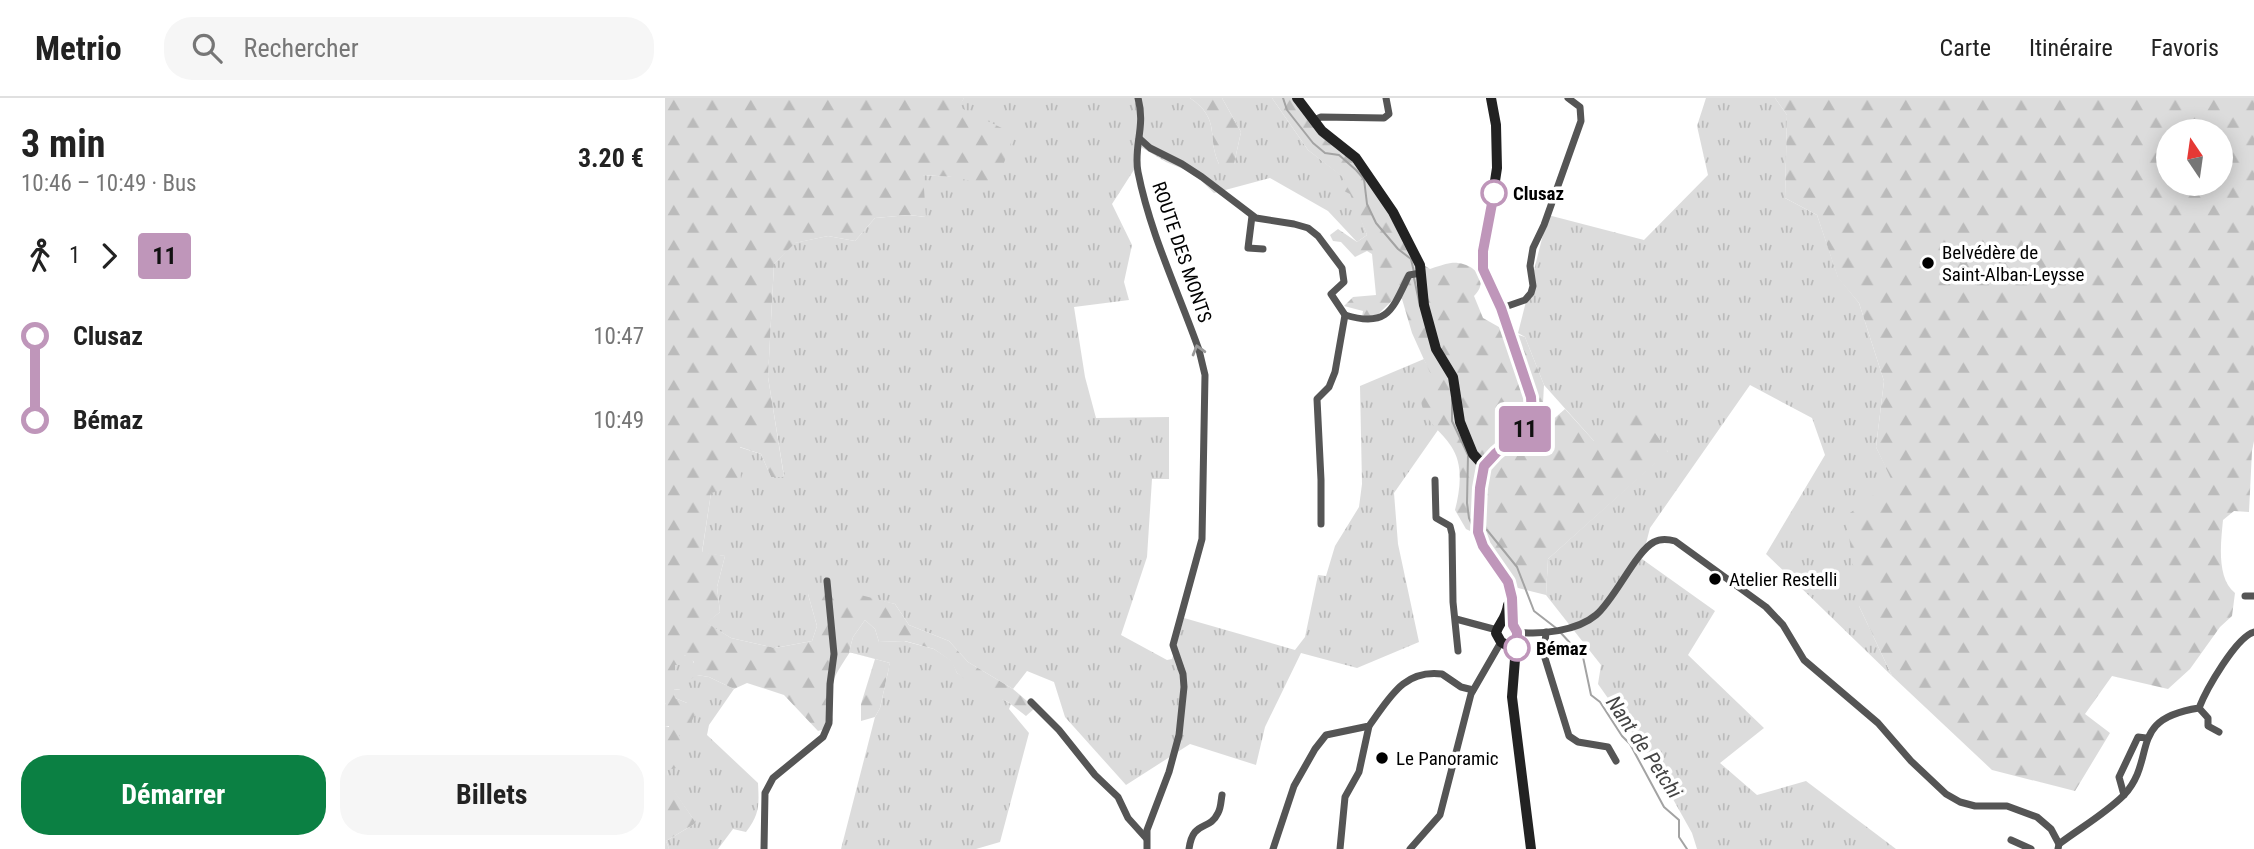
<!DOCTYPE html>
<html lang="fr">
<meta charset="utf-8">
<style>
body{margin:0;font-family:"Roboto Condensed",sans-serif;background:#f6f6f6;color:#222;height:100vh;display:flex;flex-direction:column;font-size:26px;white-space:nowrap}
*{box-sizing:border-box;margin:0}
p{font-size:23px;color:#767676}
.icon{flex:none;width:38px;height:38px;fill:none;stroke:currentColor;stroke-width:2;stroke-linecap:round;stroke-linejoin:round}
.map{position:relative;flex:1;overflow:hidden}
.details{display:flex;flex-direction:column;background:#fff;width:665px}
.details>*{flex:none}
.badge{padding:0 14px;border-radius:5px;font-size:24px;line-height:46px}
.needle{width:46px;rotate:347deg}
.tools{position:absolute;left:1491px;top:21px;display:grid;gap:14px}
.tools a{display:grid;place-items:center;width:77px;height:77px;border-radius:50%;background:#fff;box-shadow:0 4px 18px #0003;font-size:35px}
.map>.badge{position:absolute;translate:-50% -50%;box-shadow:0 0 0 4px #fff}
.legs{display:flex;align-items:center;gap:10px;height:77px;padding:0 21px;font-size:23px}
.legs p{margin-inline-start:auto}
.head{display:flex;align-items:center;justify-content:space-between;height:119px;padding:0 21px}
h1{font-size:38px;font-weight:700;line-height:52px}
.button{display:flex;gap:14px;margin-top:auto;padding:14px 21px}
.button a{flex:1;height:80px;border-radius:28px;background:#0b8043;color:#fff;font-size:28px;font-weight:700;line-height:80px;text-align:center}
.button a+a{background:#f6f6f6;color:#222}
ul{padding:0 21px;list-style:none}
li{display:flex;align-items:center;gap:24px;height:84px;font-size:26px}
li i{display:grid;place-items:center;width:10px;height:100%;margin:0 9px;background:currentColor}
li i::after{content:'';width:18px;height:18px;margin:-9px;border:5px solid;border-radius:50%;background:#fff}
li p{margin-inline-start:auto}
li:first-child i{background:linear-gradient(#0000 50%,currentColor 0)}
li:last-child i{background:linear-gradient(currentColor 50%,#0000 0)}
header{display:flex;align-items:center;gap:42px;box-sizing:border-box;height:98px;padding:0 35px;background:#fff;border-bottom:2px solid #e0e0e0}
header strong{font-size:33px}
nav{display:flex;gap:38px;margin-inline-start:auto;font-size:24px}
.search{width:490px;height:63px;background:#f6f6f6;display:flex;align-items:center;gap:18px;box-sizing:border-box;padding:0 24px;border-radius:28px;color:#767676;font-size:26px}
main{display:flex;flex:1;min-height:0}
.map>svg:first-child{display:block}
</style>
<header>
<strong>Metrio</strong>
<div class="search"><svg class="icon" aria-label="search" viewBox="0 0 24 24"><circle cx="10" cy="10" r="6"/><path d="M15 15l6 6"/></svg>Rechercher</div>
<nav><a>Carte</a><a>Itinéraire</a><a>Favoris</a></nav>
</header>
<main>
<section class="details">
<div class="head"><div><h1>3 min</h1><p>10:46 – 10:49 · Bus</p></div><b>3.20 €</b></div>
<div class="legs"><svg class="icon" aria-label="walk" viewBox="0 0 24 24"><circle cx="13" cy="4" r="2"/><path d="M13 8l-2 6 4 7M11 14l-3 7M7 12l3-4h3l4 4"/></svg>1<svg class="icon" aria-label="forward" viewBox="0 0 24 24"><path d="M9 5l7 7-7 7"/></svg><b class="badge" style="background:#bf96ba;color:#111">11</b></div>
<ul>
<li><i style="color:#bf96ba"></i><b>Clusaz</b><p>10:47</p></li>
<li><i style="color:#bf96ba"></i><b>Bémaz</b><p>10:49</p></li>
</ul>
<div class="button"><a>Démarrer</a><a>Billets</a></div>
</section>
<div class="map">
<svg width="1589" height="751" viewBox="0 0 1589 751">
<defs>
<pattern id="grass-tufts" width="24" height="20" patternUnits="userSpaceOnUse" patternTransform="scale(1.75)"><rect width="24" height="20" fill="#dcdcdc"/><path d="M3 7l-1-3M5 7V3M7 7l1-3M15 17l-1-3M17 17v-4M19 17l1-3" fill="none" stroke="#bbb"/></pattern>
<pattern id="forest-firs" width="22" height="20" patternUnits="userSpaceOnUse" patternTransform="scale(1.75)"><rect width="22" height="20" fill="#dcdcdc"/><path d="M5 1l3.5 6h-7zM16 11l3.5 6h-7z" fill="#bbb"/></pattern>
</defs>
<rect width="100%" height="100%" fill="#fff"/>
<g fill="url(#grass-tufts)">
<path d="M299,0H525C557,22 541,38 554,66H569L576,34L557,0H607L643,52L681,81L702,137L692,144L663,113L605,80L549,95L528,75L501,64L476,49L474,64L447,106L467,147L459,184L464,202L409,209L420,279L431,320L504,319V381H487L482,459L456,537L502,562L507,561L519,520L630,552L640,539L653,477L661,478L670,448L694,409L697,386L695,288L759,261L765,275L773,332L729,395L733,446L754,544L692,570L636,555L600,629L591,667L525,646L461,687L400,619L389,584L362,573L348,591L303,564L284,543L244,527L230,506L189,497L143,496L152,528L147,543L110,550L66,540L41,525L55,514L52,489L60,458L37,455L46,395L74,349L96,356L106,379L119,378L103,279L109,166L129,145L163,138L190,143L210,120L244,117L260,119L257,77L287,79L293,9Z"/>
<polygon points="1041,0 1110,0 1122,17 1120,100 1152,117 1173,179 1194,205 1219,283 1211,349 1228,383 1194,508 1227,578 1101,456 1160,357 1147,320 1085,287 985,430 977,461 1050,513 1023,557 1099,630 1055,665 1092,697 1141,683 1231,751 1032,751 1027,735 985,660 933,586 936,567 881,497 883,461 1003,353 929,343 879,287 860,239 853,235 883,117 979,142 1043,77 1032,28"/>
<polygon points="200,522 210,531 214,544 239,543 269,551 287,563 292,575 346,606 344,611 364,635 335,744 311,751 176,751 210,619 215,610 225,565 184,554 188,539"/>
<path d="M20,557L27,560L32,577L44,579L69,591L44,627L42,637L93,685C94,707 95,716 81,734L68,731L53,751H4L1,743L31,725L3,685L2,671L4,628L0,629V605L2,608L22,605L10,600L8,591L15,592V573L10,574V567Z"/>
</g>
<g fill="url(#forest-firs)" fill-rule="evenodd">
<path d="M0,0H299L294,9L349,36L331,88L287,79L258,77L261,119L244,117L210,120L190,143L163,138L130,145L109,166L103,279L119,379H106L96,356L75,349L76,387L46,395L37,454L60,458L52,489L55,514L42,525L66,540L110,550L147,543L152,528L143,496L150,485L230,506L244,527L284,543L303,564L348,591L370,610L361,618L343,604L313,591L292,575L286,563L269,551L240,543L214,544L210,531L200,522L188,539L184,554L225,565L215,610L210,619L196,623V606L210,561L185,554C169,579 158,592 168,622L164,630L153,633L119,597L82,585L69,591L44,579L32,577L20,585L23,570L29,564L20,557L15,567H10V573H15L16,592L9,591L10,600L22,605L30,616L25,627L6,619L0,605Z"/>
<path d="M525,0H557L576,34L569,66H554C541,38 557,22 525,0Z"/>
<path d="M607,0H632L693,67L706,83L751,162L765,171C771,169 779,166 786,165C805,163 827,180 809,198L818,220L841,233L860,239L879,287L877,323L884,325L900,311L929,343L971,307L1003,354L883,461L881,497L849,489L821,441L801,431L790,412C795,392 799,367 786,348C777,334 762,325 757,308C755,299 757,288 756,280L765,275L747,235L737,201L730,200L709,220L697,219L698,213L679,208L688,199L711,197L707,156L702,153L690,159L676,144L668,143L665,137L673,131L692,144L702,137L685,96L679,93L675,88L680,81L643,52Z"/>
<path d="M1110,0H1589V343L1587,353L1584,414L1569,413L1558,422C1556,444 1551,480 1570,495L1567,518L1555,529L1525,571L1503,591L1447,578L1420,616L1445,635L1410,693L1327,672L1227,578L1194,508L1181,418L1227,383L1211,349L1219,283L1194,205L1173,180L1152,117L1120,100L1122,17ZM1503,33H1556V86H1503Z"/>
<polygon points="0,629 11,629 20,651 16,669 2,672 4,685 31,725 1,743 4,751 0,751"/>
</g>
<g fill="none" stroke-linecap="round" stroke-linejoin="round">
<g stroke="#a3a3a3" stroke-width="2">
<polyline points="618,0 622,12 648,45 660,55 674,57 691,72 699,81 702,106 711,125 733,151 746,161 749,174"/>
<polyline points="749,180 755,208"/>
<polyline points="787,301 787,323 803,357 802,405 804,420 809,431"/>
<polyline points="818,432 822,432 852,469 869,513 891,530"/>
<polyline points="895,534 918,559 926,597 935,604 957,638 965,646 999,709 1014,722 1014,739 1022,751"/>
</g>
<g stroke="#555" stroke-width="7">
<path d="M473,0C481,29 468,49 473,74C485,135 513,193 534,252L540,277L537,441L508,547L518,576L519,589L514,637L504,674L482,732V751"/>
<polyline points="649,22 656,19 719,20 724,16 721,0"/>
<path d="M475,41L485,50L517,66L537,79L591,120L629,126L643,130L653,138L677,170L679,184L666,196L680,217C723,230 727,212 744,177L756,175"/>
<polyline points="587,118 583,150 598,151"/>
<polyline points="837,210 860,202 866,195 868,188 865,168 868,150 879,127 916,23 915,9 903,0"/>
<polyline points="770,382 771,420 785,428 787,436 788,504 793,553"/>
<polyline points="656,426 656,382 652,301 664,289 670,274 680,217"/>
<polyline points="1580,498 1589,498"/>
<polyline points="791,521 832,532"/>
<path d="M852,534C876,537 912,533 931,517C950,501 971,453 989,444C996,440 1003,441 1010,443L1101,509L1118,527L1139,562L1213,625L1246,663L1281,696L1295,704L1310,708H1342L1372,719L1386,731L1394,746L1393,751"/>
<polyline points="881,534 879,557 904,638 913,644 943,649 951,663"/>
<polyline points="366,604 394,632 430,677 453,699 463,720 481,740"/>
<polyline points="1534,610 1543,620 1543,628 1554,634"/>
<polyline points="1459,697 1454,679 1473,639 1481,640"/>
<polyline points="1346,742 1366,751"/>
<path d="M1394,746C1415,730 1440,716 1459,697C1493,660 1461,621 1534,610C1541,592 1571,539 1589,534"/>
<polyline points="99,751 100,695 108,680 158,639 164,625 165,586 169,556 162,483"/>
<path d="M524,751C528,721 544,734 553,715C556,710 556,702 557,697"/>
<path d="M608,751L629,688L650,651L661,637L704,628C724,601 738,571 777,576L796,589L808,592"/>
<polyline points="675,751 680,699 694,674 704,628"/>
<polyline points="745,751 775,717 806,596 836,544"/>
</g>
<g stroke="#222" stroke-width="10">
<polyline points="632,0 657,33 691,60 728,114 755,167 759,207 771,251 788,279 795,324 808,356 819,368"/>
<polyline points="826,0 831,27 832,70 817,168 837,210 860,279 867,316 861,330 831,355 819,368 815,390 813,434 818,448 840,479 847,501 847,521 852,536 847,599 866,751"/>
<path d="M843,507C841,522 834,524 831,535L836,544L847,550L850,559"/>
</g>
</g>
<defs><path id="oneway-chevron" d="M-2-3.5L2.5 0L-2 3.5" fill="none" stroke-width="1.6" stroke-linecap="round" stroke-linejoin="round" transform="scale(1.75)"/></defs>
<use stroke="#999" href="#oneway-chevron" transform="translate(533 252) rotate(-106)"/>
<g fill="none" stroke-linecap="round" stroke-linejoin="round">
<g stroke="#fff" stroke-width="16">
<polyline id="line-1" points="829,95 818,153 818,171 836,210 866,299 867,316 861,330 831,355 819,368 815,390 813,434 818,448 843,484 847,500 848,527 852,534 852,550"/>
</g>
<use href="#line-1" stroke="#bf96ba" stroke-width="10"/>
</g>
<g fill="#fff" stroke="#bf96ba" stroke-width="3.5">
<circle cx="829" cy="95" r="12"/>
<circle cx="852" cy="550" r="12"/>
</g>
<g fill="#000" stroke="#fff" stroke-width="2.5">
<circle cx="1263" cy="165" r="7"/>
<circle cx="1050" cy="481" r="7"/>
<circle cx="717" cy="660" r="7"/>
</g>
<g text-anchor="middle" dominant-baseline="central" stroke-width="7" stroke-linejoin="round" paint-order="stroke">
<g font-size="19" font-weight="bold" fill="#000" stroke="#fff" text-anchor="start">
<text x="848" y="95">Clusaz</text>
<text x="871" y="550">Bémaz</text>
</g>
<g font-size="19" fill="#000" stroke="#fff">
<text transform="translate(517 154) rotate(71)">ROUTE DES MONTS</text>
</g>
<g font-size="19" fill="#000" stroke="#fff" text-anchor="start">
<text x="1277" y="154">Belvédère de<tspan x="1277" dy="22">Saint-Alban-Leysse</tspan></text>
<text x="1064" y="481">Atelier Restelli</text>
<text x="731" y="660">Le Panoramic</text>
</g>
<g font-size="21" font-style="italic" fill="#444" stroke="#fff">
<text transform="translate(979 649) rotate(56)">Nant de Petchi</text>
</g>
</g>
</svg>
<div class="tools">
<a><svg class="needle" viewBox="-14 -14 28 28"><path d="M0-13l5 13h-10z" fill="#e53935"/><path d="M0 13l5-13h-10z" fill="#767676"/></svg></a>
</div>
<b class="badge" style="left:860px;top:331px;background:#bf96ba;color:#111">11</b>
</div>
</main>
